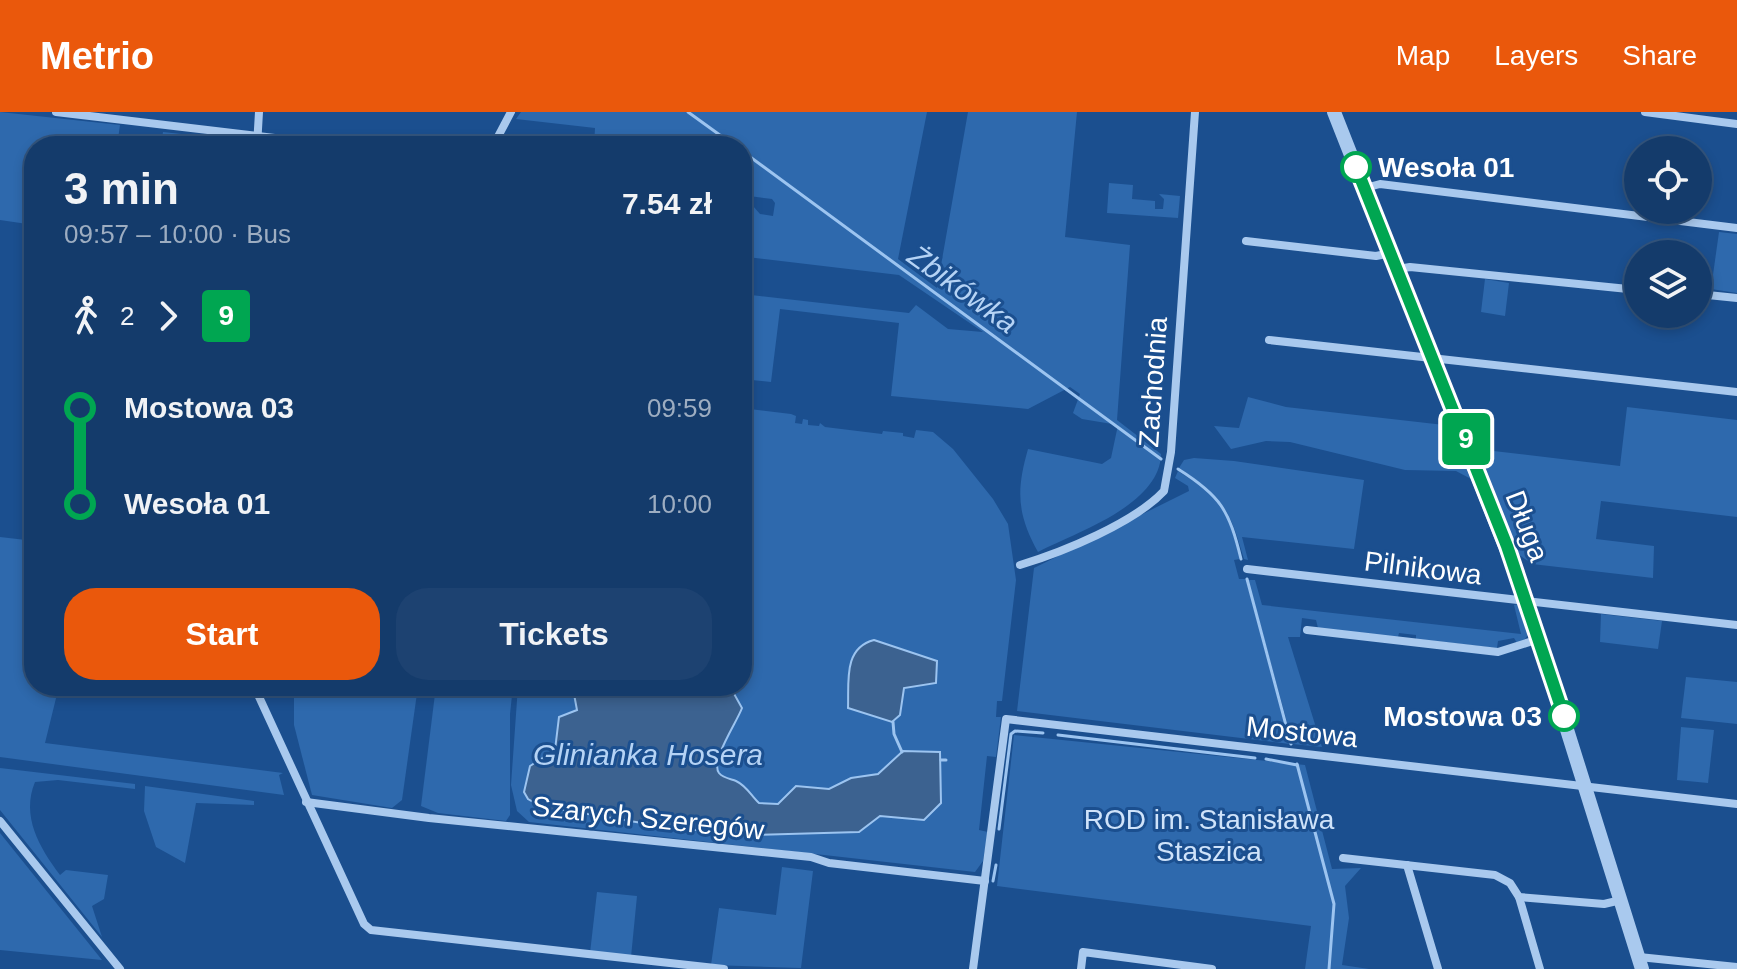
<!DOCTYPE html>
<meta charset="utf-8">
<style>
body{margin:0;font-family:Helvetica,sans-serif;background:#1d4271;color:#f1f3f6;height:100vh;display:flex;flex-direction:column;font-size:30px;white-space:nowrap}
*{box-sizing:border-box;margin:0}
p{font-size:26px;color:#9dadc1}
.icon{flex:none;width:44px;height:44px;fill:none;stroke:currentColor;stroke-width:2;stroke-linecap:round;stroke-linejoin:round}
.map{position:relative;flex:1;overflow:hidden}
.side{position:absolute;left:24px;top:24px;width:728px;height:560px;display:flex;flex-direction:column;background:#143b6b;border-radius:32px;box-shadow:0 4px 12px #0003,0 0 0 2px #33557e}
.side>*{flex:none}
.badge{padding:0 16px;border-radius:6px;font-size:28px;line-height:52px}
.tools{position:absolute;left:1624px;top:24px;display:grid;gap:16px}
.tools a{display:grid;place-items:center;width:88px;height:88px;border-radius:50%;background:#143b6b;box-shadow:0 4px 12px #0003,0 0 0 2px #33557e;font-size:40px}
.map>.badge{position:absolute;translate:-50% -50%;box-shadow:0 0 0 4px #fff}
.legs{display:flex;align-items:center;gap:12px;height:88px;padding:0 40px;font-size:26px}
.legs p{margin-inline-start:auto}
.head{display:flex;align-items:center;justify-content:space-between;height:136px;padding:0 40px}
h1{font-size:44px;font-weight:700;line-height:60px}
.action{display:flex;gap:16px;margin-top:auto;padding:16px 40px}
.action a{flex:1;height:92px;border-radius:32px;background:#ea580c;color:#fff;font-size:32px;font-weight:700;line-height:92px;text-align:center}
.action a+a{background:#1d4271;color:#f1f3f6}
ul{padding:0 40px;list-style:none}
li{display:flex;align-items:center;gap:28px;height:96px;font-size:30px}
li i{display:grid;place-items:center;width:12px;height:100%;margin:0 10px;background:currentColor}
li i::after{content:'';width:20px;height:20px;margin:-10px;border:6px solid;border-radius:50%;background:#143b6b}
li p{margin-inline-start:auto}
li:first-child i{background:linear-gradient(#0000 50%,currentColor 0)}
li:last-child i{background:linear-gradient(currentColor 50%,#0000 0)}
header{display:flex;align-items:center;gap:48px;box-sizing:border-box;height:112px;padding:0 40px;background:#ea580c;color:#fff}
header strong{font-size:38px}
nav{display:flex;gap:44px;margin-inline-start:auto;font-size:28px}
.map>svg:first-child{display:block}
</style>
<header>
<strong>Metrio</strong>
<nav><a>Map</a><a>Layers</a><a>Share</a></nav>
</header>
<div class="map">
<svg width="1737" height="857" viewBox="0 0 1737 857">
<rect width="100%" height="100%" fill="#1b4f8f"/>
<g fill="#2e69ad">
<polygon points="0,0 120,13 117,34 34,34 34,113 0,108"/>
<path d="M521,0H927L898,147L937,176L968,0H1077L1065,125L1130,133L1117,308L1161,342C1160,393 1077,420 1038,440C1017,402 1016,379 1028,337L1102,352L1111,346L1118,313L1082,307L1073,301L1080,282L1070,275L1028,297L891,284L899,211L780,197L771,270L742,267V182L909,201L916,193L948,217L983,220L899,163L747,145L753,94L760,102L773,104L775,91L772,87L742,83V34H594L595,16L516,7Z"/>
<polygon points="163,20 246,29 250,34 161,34"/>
<polygon points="1109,71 1133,73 1132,87 1155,89 1155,97 1163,97 1164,87 1159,82 1180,84 1178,106 1107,101"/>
<polygon points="1719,120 1737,122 1737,181 1711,177"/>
<polygon points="1485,167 1509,171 1505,204 1481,200"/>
<polygon points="1248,285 1286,295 1453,314 1473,368 1456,359 1405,358 1290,330 1266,329 1231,337 1214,314 1239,316"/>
<polygon points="1627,295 1737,308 1737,405 1601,389 1596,427 1654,434 1653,466 1532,452 1518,442 1480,340 1485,338 1620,354"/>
<polygon points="742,296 791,302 796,304 795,311 802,312 803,307 808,308 808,313 819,314 820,311 825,315 882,322 883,319 903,321 903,324 914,326 916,318 933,320 953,337 993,387 1008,412 1016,468 1002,589 997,589 996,605 1001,605 996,645 987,644 979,718 988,720 983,749 975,760 529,710 517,699 511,673 518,574 742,574"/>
<path d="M1194,346L1234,349L1364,368L1354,437L1242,425L1248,448L1244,447C1229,396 1224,386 1179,356L1184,348Z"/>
<path d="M1178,359C1223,388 1226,395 1240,447L1234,448L1239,467H1246L1290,632L1017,599L1034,456L1189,379L1188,374L1175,366Z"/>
<polygon points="0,425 26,428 34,434 34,574 59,574 45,631 283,661 279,663 284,683 0,645"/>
<polygon points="1248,468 1255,468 1262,493 1521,522 1514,493 1518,492 1529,521 1524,529 1517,531 1514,526 1498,529 1497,536 1416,527 1416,523 1399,521 1398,525 1318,516 1316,508 1302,506 1300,525 1288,525 1322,635 1293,632"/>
<polygon points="1601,502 1662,509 1658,537 1600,530"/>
<polygon points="1686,565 1737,570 1737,612 1681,606"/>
<polygon points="294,574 418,574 402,688 392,696 312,683 294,613"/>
<polygon points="436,574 513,574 510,602 510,703 506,709 438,701 421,694"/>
<polygon points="1681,615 1714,618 1708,671 1677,668"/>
<polygon points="1014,623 1305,653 1332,757 1361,756 1345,774 1349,806 1342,853 1369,857 1305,857 1311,814 997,774"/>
<path d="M0,656L135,672V677L58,668L35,670C21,704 39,735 60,763L66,758L108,763L104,787L92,794L102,825L0,698Z"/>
<polygon points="145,674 254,689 254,693 196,691 185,751 156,735 144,699"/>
<polygon points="0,721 102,848 0,838"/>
<polygon points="782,755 813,759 801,856 711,853 719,796 776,803"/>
<polygon points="597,780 637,784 631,845 590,841"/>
</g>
<g fill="#3c6290" stroke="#9cc4f0" stroke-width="2">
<path d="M874,528L937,549L936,571L904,576L900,603L892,610L848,596C849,570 843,536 874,528Z"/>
<path d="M566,574H735L733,580L742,596C737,610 710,649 719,661C723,666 731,667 736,669C747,674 751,684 759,691L778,692L796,674L829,677L851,666L878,662L903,639L940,640L941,691L924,708L880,704L859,720L756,723L672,716L558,697L551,700L528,687L524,680L530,654L555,638L559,605L577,598L574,582Z"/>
</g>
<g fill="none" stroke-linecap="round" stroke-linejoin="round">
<g stroke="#9cc4f0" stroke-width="3">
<polyline points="688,0 735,34"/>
<polyline points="742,39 1161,347"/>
<path d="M1178,357C1221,384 1229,398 1241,447"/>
<polyline points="1247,467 1291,632"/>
<polyline points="893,610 894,622 902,640"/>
<polyline points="1058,623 1255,646"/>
<polyline points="1266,647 1297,653"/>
<polyline points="941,648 946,648"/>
<polyline points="1297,652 1334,792 1329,857"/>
<polyline points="999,717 1011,622 1015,619 1043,621"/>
<polyline points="993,769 996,753"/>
</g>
<g stroke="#a9c9ee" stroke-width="8">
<polyline points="56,0 342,34"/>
<polyline points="1645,0 1737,12"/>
<polyline points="257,34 259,0"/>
<polyline points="493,34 511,0"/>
<polyline points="1365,76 1380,72 1737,116"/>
<polyline points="742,87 748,88"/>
<polyline points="1246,129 1376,144 1391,141"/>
<polyline points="1398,157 1410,155 1638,178"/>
<polyline points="1698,182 1737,186"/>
<polyline points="1269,228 1737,280"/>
<path d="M1020,453C1063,440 1134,411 1164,379L1171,340L1195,0"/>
<polyline points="1247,457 1737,513"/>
<polyline points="1307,518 1498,540 1539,527"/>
<polyline points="254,574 364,812 371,818 724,857"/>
<polyline points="306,690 429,706 811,745 829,751 985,769"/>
<polyline points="0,709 120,857"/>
<polyline points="1343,746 1495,763 1510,771 1519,785 1604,792 1621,788"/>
<polyline points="1407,753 1438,857"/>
<polyline points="1519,785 1540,857"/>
<polyline points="1639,845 1737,855"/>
<polyline points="973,857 1006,607 1737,692"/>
<polyline points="1081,857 1083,840 1212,857"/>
</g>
<polyline stroke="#a9c9ee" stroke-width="14" points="1334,0 1527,490 1642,857"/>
</g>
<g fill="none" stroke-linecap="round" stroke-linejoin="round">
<g stroke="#fff" stroke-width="18">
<polyline id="line-1" points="1356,55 1507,434 1564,604"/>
</g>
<use href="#line-1" stroke="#00a651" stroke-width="12"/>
</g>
<g fill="#fff" stroke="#00a651" stroke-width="4">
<circle cx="1356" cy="55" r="14"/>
<circle cx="1564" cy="604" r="14"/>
</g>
<g text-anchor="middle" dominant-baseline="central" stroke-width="6" stroke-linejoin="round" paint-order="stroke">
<g font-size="28" font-weight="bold" fill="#fff" stroke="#1b4f8f" text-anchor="start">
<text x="1378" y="55">Wesoła 01</text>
<text x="1542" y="604" text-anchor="end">Mostowa 03</text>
</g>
<g font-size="28" fill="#fff" stroke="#1b4f8f">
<text transform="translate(1153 270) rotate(-86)">Zachodnia</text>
<text transform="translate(1527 414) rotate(69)">Długa</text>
<text transform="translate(1423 456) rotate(7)">Pilnikowa</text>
<text transform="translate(1302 620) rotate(6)">Mostowa</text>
<text transform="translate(648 706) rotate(6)">Szarych Szeregów</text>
</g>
<g font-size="28" fill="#cfe3fa" stroke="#1b4f8f">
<text x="1209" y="707">ROD im. Stanisława<tspan x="1209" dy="32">Staszica</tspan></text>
</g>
<g font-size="30" font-style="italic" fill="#b5d3f5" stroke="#1b4f8f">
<text transform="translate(963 177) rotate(36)">Żbikówka</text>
<text x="648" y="642">Glinianka Hosera</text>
</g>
</g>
</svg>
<div class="tools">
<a><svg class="icon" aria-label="locate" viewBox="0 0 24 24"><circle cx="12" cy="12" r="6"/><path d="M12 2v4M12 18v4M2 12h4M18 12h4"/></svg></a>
<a><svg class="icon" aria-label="layers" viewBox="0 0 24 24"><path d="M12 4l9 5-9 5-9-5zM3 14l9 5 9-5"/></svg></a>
</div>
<b class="badge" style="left:1466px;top:327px;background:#00a651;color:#fff">9</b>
<section class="side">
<div class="head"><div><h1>3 min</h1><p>09:57 – 10:00 · Bus</p></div><b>7.54 zł</b></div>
<div class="legs"><svg class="icon" aria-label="walk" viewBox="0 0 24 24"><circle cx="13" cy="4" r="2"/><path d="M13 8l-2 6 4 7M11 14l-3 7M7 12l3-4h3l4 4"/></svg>2<svg class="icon" aria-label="forward" viewBox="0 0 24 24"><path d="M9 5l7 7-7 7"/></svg><b class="badge" style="background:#00a651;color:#fff">9</b></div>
<ul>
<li><i style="color:#00a651"></i><b>Mostowa 03</b><p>09:59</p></li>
<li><i style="color:#00a651"></i><b>Wesoła 01</b><p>10:00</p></li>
</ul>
<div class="action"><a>Start</a><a>Tickets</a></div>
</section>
</div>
